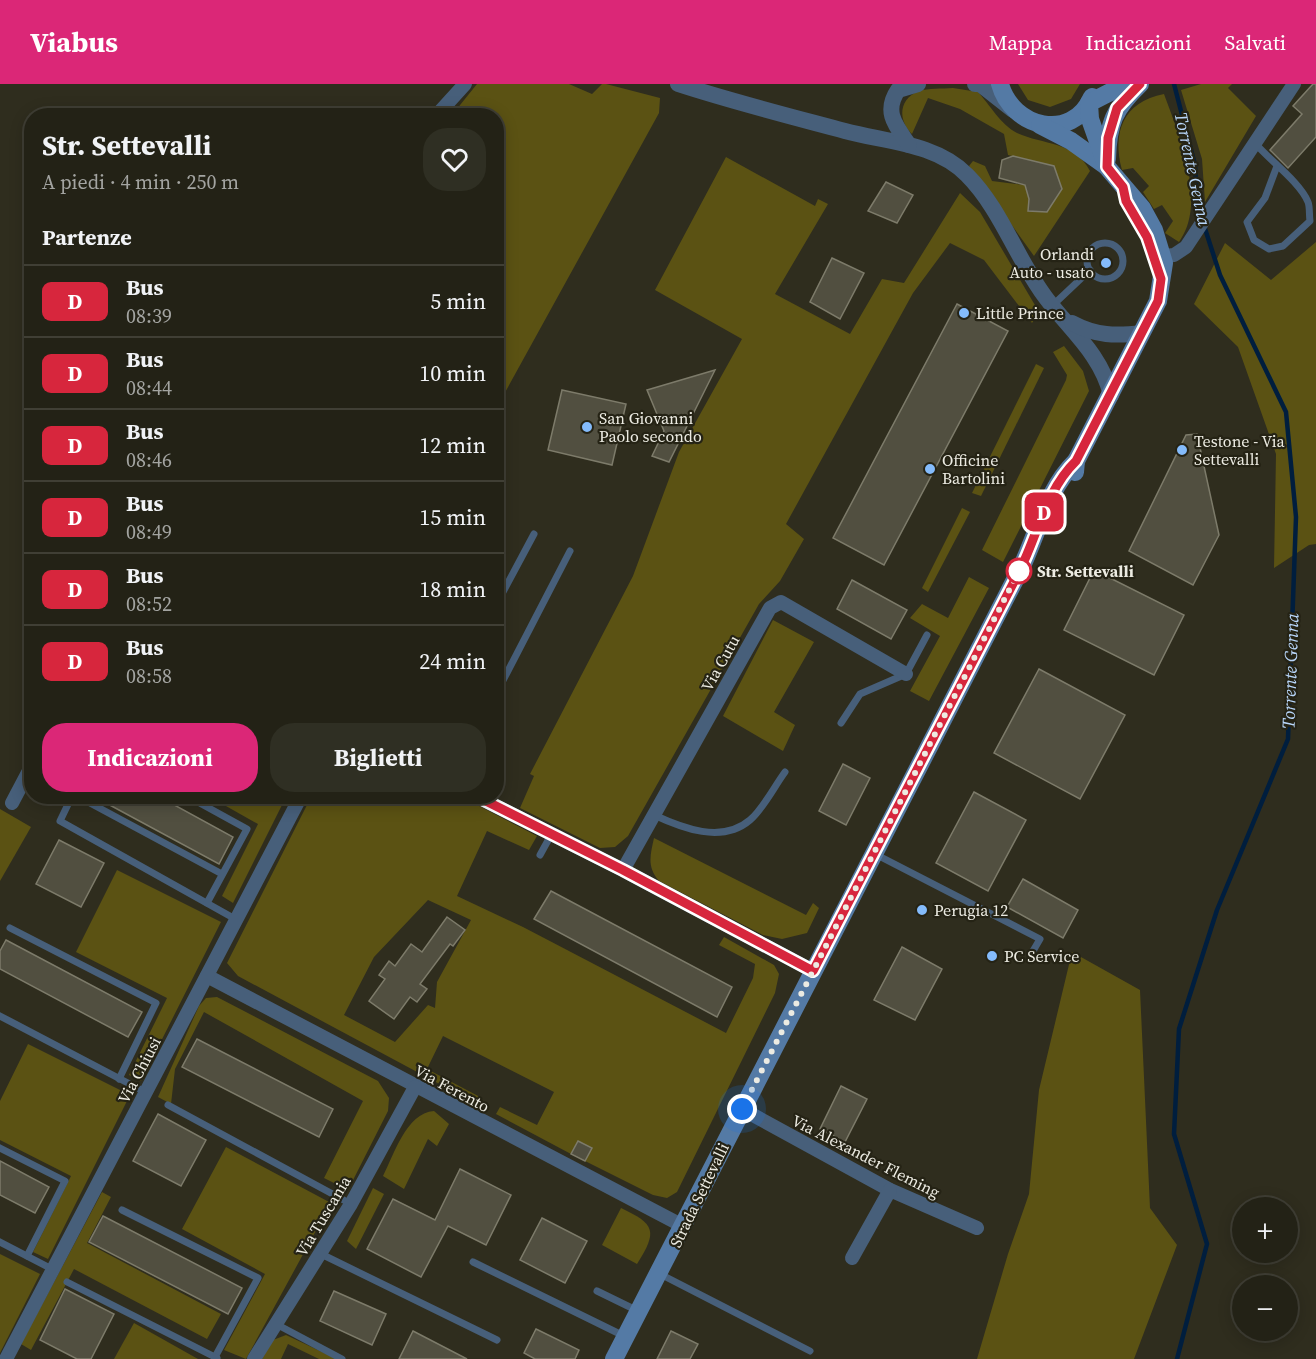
<!DOCTYPE html>
<html lang="it">
<meta charset="utf-8">
<style>
body{margin:0;font-family:"Source Serif 4",serif;background:#2f2f23;color:#f1f3f6;height:100vh;display:flex;flex-direction:column;font-size:22px;white-space:nowrap}
*{box-sizing:border-box;margin:0}
p{font-size:20px;color:#a3a4a1}
.icon{flex:none;width:33px;height:33px;fill:none;stroke:currentColor;stroke-width:2;stroke-linecap:round;stroke-linejoin:round}
.map{position:relative;flex:1;overflow:hidden}
.panel{position:absolute;left:24px;top:24px;width:480px;height:696px;display:flex;flex-direction:column;background:#232216;border-radius:24px;box-shadow:0 3px 15px #0003,0 0 0 2px #403f35}
.panel>*{flex:none}
.badge{padding:0 12px;border-radius:9px;font-size:21px;line-height:39px}
.buttons{position:absolute;left:1232px;top:1113px;display:grid;gap:12px}
.buttons a{display:grid;place-items:center;width:66px;height:66px;border-radius:50%;background:#232216;box-shadow:0 3px 15px #0003,0 0 0 2px #403f35;font-size:30px}
.you{position:absolute;width:30px;height:30px;margin:-15px;border:4px solid #fff;border-radius:50%;background:#1a73e8;box-shadow:0 0 0 9px #1a73e833}
.map>.badge{position:absolute;translate:-50% -50%;box-shadow:0 0 0 3px #fff}
h2{padding:0 18px;font-size:22px;line-height:54px}
.round{display:grid;place-items:center;flex:none;width:63px;height:63px;border-radius:24px;background:#2f2f23}
.summary{display:flex;align-items:center;justify-content:space-between;height:102px;padding:0 18px}
h1{font-size:28px;font-weight:700;line-height:45px}
.cta{display:flex;gap:12px;margin-top:auto;padding:12px 18px}
.cta a{flex:1;height:69px;border-radius:24px;background:#db2777;color:#fff;font-size:24px;font-weight:700;line-height:69px;text-align:center}
.cta a+a{background:#2f2f23;color:#f1f3f6}
ul{padding:0;list-style:none}
li{display:flex;align-items:center;gap:18px;height:72px;padding:0 18px;border-top:2px solid #403f35}
li div{flex:1}
li b{display:block;font-size:22px}
li em{font-style:normal}
li .badge{min-width:66px;font-weight:700;text-align:center}
header{display:flex;align-items:center;gap:36px;box-sizing:border-box;height:84px;padding:0 30px;background:#db2777;color:#fff}
header strong{font-size:28px}
nav{display:flex;gap:33px;margin-inline-start:auto;font-size:21px}
.map>svg:first-child{display:block}
</style>
<header>
<strong>Viabus</strong>
<nav><a>Mappa</a><a>Indicazioni</a><a>Salvati</a></nav>
</header>
<div class="map">
<svg width="1316" height="1275" viewBox="0 0 1316 1275">
<rect width="100%" height="100%" fill="#2f2d1e"/>
<g fill="#5b5213" fill-rule="evenodd">
<polygon points="477,0 569,0 592,10 602,0 606,0 660,14 659,29 497,323 496,32 452,31"/>
<polygon points="1018,0 1080,0 1071,15 1050,23 1028,16"/>
<polygon points="1201,0 1232,0 1228,4 1256,32 1205,118 1202,75 1181,6"/>
<path d="M953,4L978,8C990,21 1001,41 1017,49C1043,61 1075,57 1090,87L1034,172L969,82L973,77L985,82L992,97L1025,101L1029,115V127L1046,128L1062,105L1054,82L1008,71L1004,50L960,25L928,14L912,50C898,37 898,15 919,7C928,4 942,5 953,4Z"/>
<path d="M1164,10C1179,51 1208,119 1179,158L1165,149L1173,137L1162,121L1154,125L1143,108L1149,102L1133,84L1122,86C1112,48 1123,18 1164,10Z"/>
<polygon points="726,73 815,122 818,115 828,120 775,210 850,250 882,195 904,199 960,109 980,128 1039,228 1032,239 984,176 950,159 913,209 786,440 804,455 780,497 759,520 628,752 615,763 600,764 520,724 534,692 530,690 633,492 679,368 742,255 655,206"/>
<polygon points="1316,158 1316,460 1309,461 1274,484 1276,370 1238,263 1194,220 1225,159 1271,196"/>
<polygon points="1064,262 1083,287 1089,307 1003,478 982,466 1066,296 1067,291 1053,268"/>
<polygon points="1036,280 1044,284 981,412 972,409"/>
<polygon points="962,424 970,428 928,508 922,504"/>
<polygon points="969,493 989,504 929,617 910,607 940,552 910,534 922,520 948,534"/>
<polygon points="773,536 814,558 774,628 795,641 783,667 723,632"/>
<path d="M460,712L537,752L529,766L487,747L457,812L523,843L726,949L753,894L755,880L719,861L724,853L774,881L779,890L775,909L677,1108L667,1114L653,1111L585,1077L592,1064L578,1057L571,1070L496,1030L500,1023L537,1041L554,1008L443,952L427,985L480,1013L475,1019L238,892L227,879L311,713ZM428,816L471,836L437,898L435,924L428,921L395,958L344,931L374,873Z"/>
<polygon points="210,713 286,713 233,819 222,812 258,740"/>
<polygon points="0,725 31,743 0,797"/>
<path d="M654,754L806,831L813,819L819,824L807,849L782,855L763,851L659,797C647,783 650,772 654,754Z"/>
<polygon points="117,786 221,838 141,997 129,991 167,914 76,868"/>
<polygon points="1072,868 1140,906 1150,1124 1177,1161 1134,1275 977,1275 1008,1170 1029,1110 1039,1006"/>
<polygon points="217,913 378,997 389,1014 388,1027 348,1106 324,1094 363,1017 204,928 175,985 171,1020 158,1013 199,922 206,914"/>
<polygon points="28,960 130,1011 48,1175 33,1168 71,1092 0,1056 0,1017"/>
<path d="M434,1027L449,1040L437,1062L428,1055L404,1105L383,1092C394,1071 406,1029 434,1027Z"/>
<polygon points="226,1063 331,1119 246,1275 224,1266 265,1190 182,1145"/>
<polygon points="373,1104 384,1110 356,1165 347,1157"/>
<polygon points="102,1108 111,1113 87,1159 221,1230 207,1255 74,1185 31,1266 21,1260"/>
<path d="M621,1124C655,1140 658,1147 637,1180L602,1161Z"/>
<polygon points="0,1170 40,1190 0,1269"/>
<polygon points="134,1239 198,1275 114,1275"/>
<polygon points="286,1251 337,1275 319,1275 288,1260 281,1275 262,1275 273,1256"/>
</g>
<g fill="none" stroke-linecap="round" stroke-linejoin="round">
<polyline stroke="#001e3e" stroke-width="4.5" points="1174,0 1195,81 1197,120 1220,191 1286,328 1296,433 1288,655 1217,826 1179,945 1174,1050 1207,1160 1177,1275"/>
</g>
<g fill="#514f40" stroke="#7d7b6a" stroke-width="1.5">
<polygon points="1313,0 1316,0 1316,53 1288,84 1270,66 1302,30 1293,22"/>
<polygon points="1013,72 1054,82 1062,105 1047,128 1028,127 1029,115 1025,101 999,94 1002,76"/>
<polygon points="886,98 913,111 897,139 868,127"/>
<polygon points="832,174 864,189 840,235 810,218"/>
<polygon points="957,220 1008,247 884,481 833,454"/>
<polygon points="715,286 669,378 652,372 664,347 647,306"/>
<polygon points="562,306 626,320 612,381 548,366"/>
<polygon points="1197,350 1219,451 1193,501 1129,467 1186,351"/>
<polygon points="1094,486 1184,531 1154,591 1064,546"/>
<polygon points="852,496 907,526 891,555 837,525"/>
<polygon points="1039,585 1125,631 1080,715 994,669"/>
<polygon points="843,680 870,694 846,741 819,727"/>
<polygon points="974,708 1026,736 988,807 936,779"/>
<polygon points="93,712 158,712 233,753 219,780"/>
<polygon points="59,756 104,779 81,823 36,800"/>
<polygon points="1023,795 1078,826 1063,854 1007,823"/>
<polygon points="551,807 732,903 717,933 534,835"/>
<polygon points="447,833 465,846 453,862 450,860 420,900 427,905 417,918 410,913 394,935 369,917 385,895 379,891 389,877 395,882 411,860 422,868"/>
<polygon points="6,856 142,928 128,953 0,885 0,867"/>
<polygon points="902,863 942,885 915,936 874,916"/>
<polygon points="197,955 333,1025 319,1053 182,983"/>
<polygon points="841,1002 867,1015 845,1058 820,1045"/>
<polygon points="158,1030 206,1056 181,1102 133,1077"/>
<polygon points="578,1057 592,1064 585,1077 571,1070"/>
<polygon points="0,1077 49,1103 35,1129 0,1111"/>
<polygon points="460,1085 511,1111 486,1161 448,1142 421,1193 367,1165 393,1115 435,1136"/>
<polygon points="103,1132 242,1204 228,1230 89,1158"/>
<polygon points="542,1134 587,1157 565,1199 520,1176"/>
<polygon points="65,1205 114,1230 91,1275 77,1275 40,1256"/>
<polygon points="334,1207 386,1230 372,1261 320,1237"/>
<polygon points="536,1245 579,1266 575,1275 535,1275 524,1269"/>
<polygon points="413,1247 467,1275 399,1275"/>
<polygon points="671,1247 698,1260 690,1275 657,1275"/>
</g>
<g fill="none" stroke-linecap="round" stroke-linejoin="round">
<g stroke="#475f7a" stroke-width="7">
<path d="M1254,58C1268,75 1300,98 1308,118C1310,123 1309,131 1310,137L1283,162L1269,165L1254,156L1247,138L1265,114L1277,82"/>
<circle cx="1105" cy="177" r="18"/>
<polyline points="1053,221 1090,186"/>
<polyline points="496,521 534,450"/>
<polyline points="496,610 570,467"/>
<polyline points="841,639 860,610 906,590 927,551"/>
<polyline points="72,712 60,737 237,836"/>
<polyline points="77,712 222,790"/>
<polyline points="187,712 247,745 207,819"/>
<path d="M654,731C682,744 722,760 750,736C763,725 774,703 785,688"/>
<polyline points="875,770 1040,855 1033,867"/>
<polyline points="540,771 551,751"/>
<polyline points="10,844 156,919 119,995"/>
<polyline points="0,932 145,1008"/>
<polyline points="168,1021 351,1120"/>
<polyline points="0,1064 65,1097 27,1172"/>
<polyline points="122,1126 258,1194 215,1273"/>
<polyline points="0,1158 52,1185"/>
<polyline points="319,1169 497,1256"/>
<polyline points="473,1178 624,1252"/>
<polyline points="660,1190 810,1267"/>
<polyline points="67,1198 217,1274"/>
<polyline points="597,1207 638,1227"/>
<polyline points="276,1240 342,1275"/>
</g>
<g stroke="#475f7a" stroke-width="14">
<polyline points="436,32 465,0"/>
<polyline points="1164,172 1174,171 1186,163 1294,0"/>
<polyline points="476,712 623,786 813,887"/>
<polyline points="12,719 32,681"/>
<polyline points="623,786 770,524 781,518 906,590"/>
<polyline points="207,892 683,1142"/>
<polyline points="742,1025 890,1106 977,1144"/>
<polyline points="852,1174 890,1106"/>
<polyline points="6,1275 301,712"/>
<polyline points="254,1275 351,1120 415,1003"/>
</g>
<g stroke="#475f7a" stroke-width="16">
<path d="M678,0C733,18 789,32 845,47C886,58 936,59 967,91C1001,125 1017,176 1046,214C1070,246 1101,270 1111,311"/>
<polyline points="975,0 980,0 1013,26"/>
<path d="M909,61C896,42 883,28 898,6L918,0"/>
<path d="M1072,239C1096,252 1116,252 1142,249"/>
</g>
<g stroke="#547aa5" stroke-width="18">
<path d="M1000,0C1012,44 1072,59 1092,13"/>
<polyline points="1040,41 1071,57 1106,82"/>
<path d="M1107,75C1108,39 1114,25 1140,0"/>
<polyline points="1075,388 1076,377 1158,217 1164,179 1154,146 1142,124 1107,83 1090,35 1089,19 1126,0"/>
<path d="M614,1275L1020,486C1038,450 1046,406 1076,377"/>
</g>
</g>
<g fill="none" stroke-linecap="round" stroke-linejoin="round">
<g stroke="#fff" stroke-width="14">
<path id="line" d="M476,712L623,786L813,887L1020,486C1038,450 1046,406 1076,377L1158,217L1161,195L1147,153L1126,117L1123,103L1107,83L1108,54L1117,24L1140,0"/>
</g>
<use href="#line" stroke="#d7263d" stroke-width="9"/>
<polyline stroke="#ecebe2" stroke-width="6" stroke-dasharray="0 10.8" points="742,1025 1019,487"/>
</g>
<g fill="#84bbfb" stroke="#252315" stroke-width="2">
<circle cx="1106" cy="179" r="6"/>
<circle cx="964" cy="229" r="6"/>
<circle cx="587" cy="343" r="6"/>
<circle cx="1182" cy="366" r="6"/>
<circle cx="930" cy="385" r="6"/>
<circle cx="922" cy="826" r="6"/>
<circle cx="992" cy="872" r="6"/>
</g>
<circle fill="#fff" stroke="#d7263d" stroke-width="3" cx="1019" cy="487" r="12"/>
<g text-anchor="middle" dominant-baseline="central" stroke-width="4.5" stroke-linejoin="round" paint-order="stroke">
<g font-size="16" fill="#ecebe2" stroke="#252315" text-anchor="start">
<text x="1094" y="170" text-anchor="end">Orlandi<tspan x="1094" dy="18">Auto - usato</tspan></text>
<text x="976" y="229">Little Prince</text>
<text x="599" y="334">San Giovanni<tspan x="599" dy="18">Paolo secondo</tspan></text>
<text x="1194" y="357">Testone - Via<tspan x="1194" dy="18">Settevalli</tspan></text>
<text x="942" y="376">Officine<tspan x="942" dy="18">Bartolini</tspan></text>
<text x="934" y="826">Perugia 12</text>
<text x="1004" y="872">PC Service</text>
</g>
<g font-size="16" font-weight="bold" fill="#ecebe2" stroke="#252315" text-anchor="start">
<text x="1037" y="487">Str. Settevalli</text>
</g>
<g font-size="16" fill="#ecebe2" stroke="#252315">
<text transform="translate(720 579) rotate(-61)">Via Cutu</text>
<text transform="translate(139 986) rotate(-62)">Via Chiusi</text>
<text transform="translate(452 1004) rotate(28)">Via Ferento</text>
<text transform="translate(866 1072) rotate(27)">Via Alexander Fleming</text>
<text transform="translate(699 1111) rotate(-64)">Strada Settevalli</text>
<text transform="translate(323 1132) rotate(-59)">Via Tuscania</text>
</g>
<g font-size="18" font-style="italic" fill="#b8d6fa" stroke="#252315">
<text transform="translate(1193 85) rotate(78)">Torrente Genna</text>
<text transform="translate(1290 587) rotate(-88)">Torrente Genna</text>
</g>
</g>
</svg>
<div class="buttons">
<a>+</a>
<a>−</a>
</div>
<div class="you" style="left:742px;top:1025px"></div>
<b class="badge" style="left:1044px;top:428px;background:#d7263d;color:#fff">D</b>
<section class="panel">
<div class="summary"><div><h1>Str. Settevalli</h1><p>A piedi · 4 min · 250 m</p></div><a class="round"><svg class="icon" aria-label="heart" viewBox="0 0 24 24"><path d="M12 20l-8-8c-3-5 5-10 8-4 3-6 11-1 8 4z"/></svg></a></div>
<h2>Partenze</h2>
<ul>
<li><span class="badge" style="background:#d7263d;color:#fff">D</span><div><b>Bus</b><p>08:39</p></div><em>5 min</em></li>
<li><span class="badge" style="background:#d7263d;color:#fff">D</span><div><b>Bus</b><p>08:44</p></div><em>10 min</em></li>
<li><span class="badge" style="background:#d7263d;color:#fff">D</span><div><b>Bus</b><p>08:46</p></div><em>12 min</em></li>
<li><span class="badge" style="background:#d7263d;color:#fff">D</span><div><b>Bus</b><p>08:49</p></div><em>15 min</em></li>
<li><span class="badge" style="background:#d7263d;color:#fff">D</span><div><b>Bus</b><p>08:52</p></div><em>18 min</em></li>
<li><span class="badge" style="background:#d7263d;color:#fff">D</span><div><b>Bus</b><p>08:58</p></div><em>24 min</em></li>
</ul>
<div class="cta"><a>Indicazioni</a><a>Biglietti</a></div>
</section>
</div>
